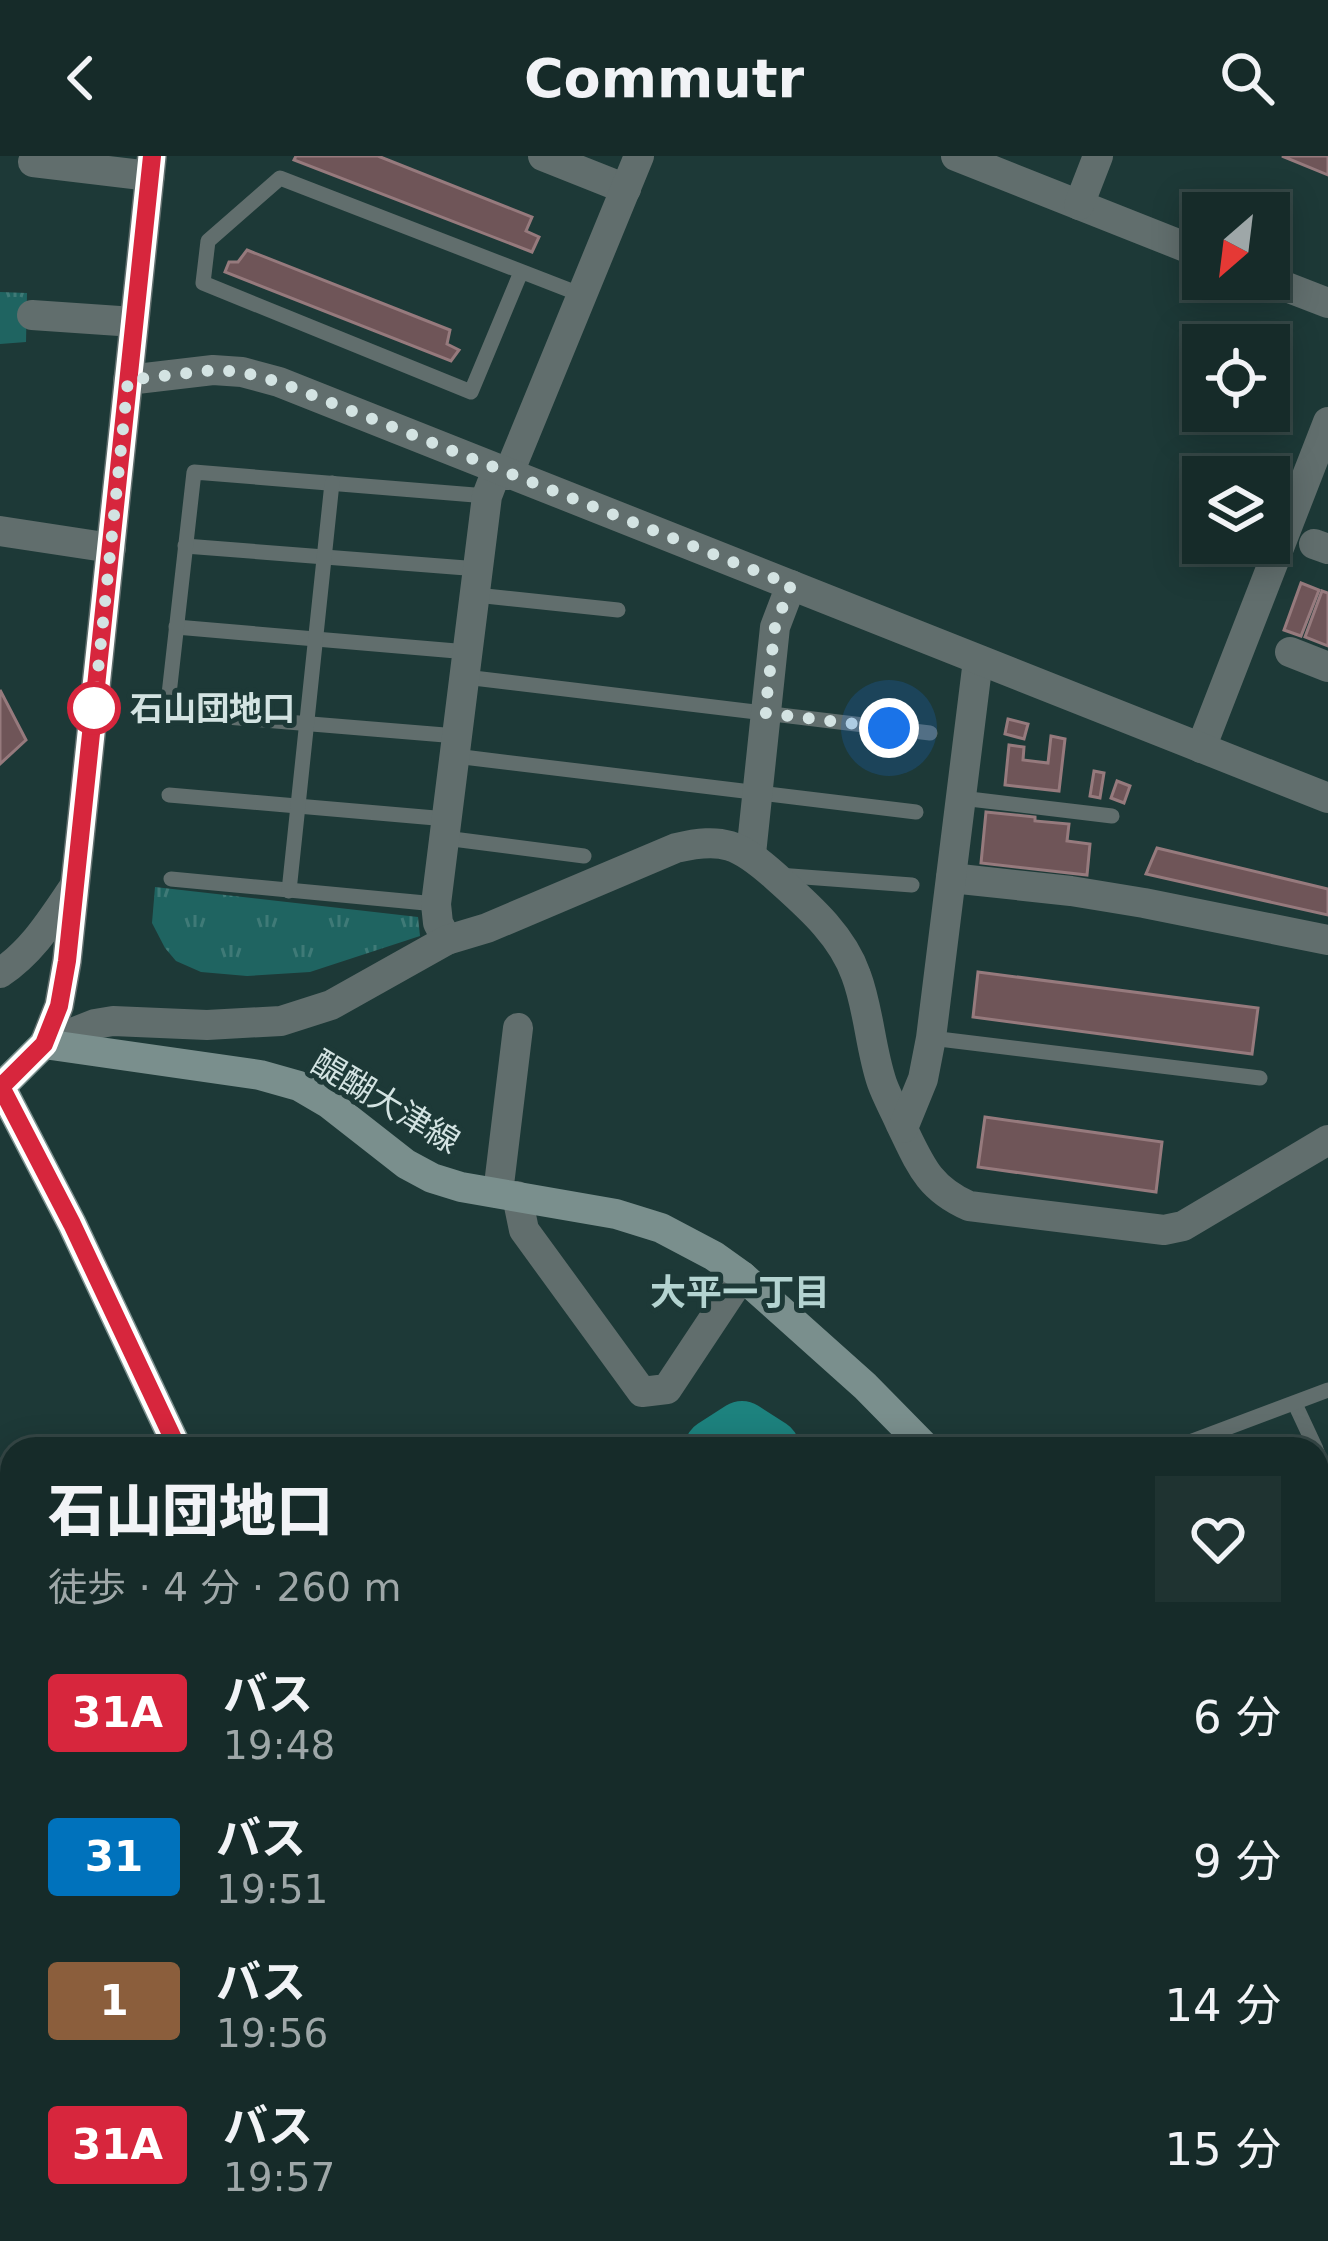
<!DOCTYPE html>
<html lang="ja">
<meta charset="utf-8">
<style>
body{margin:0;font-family:"DejaVu Sans","Noto Sans JP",sans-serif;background:#1f3331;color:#f1f3f6;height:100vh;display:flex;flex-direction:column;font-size:45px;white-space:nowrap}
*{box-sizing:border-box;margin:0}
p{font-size:39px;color:#9ea7a8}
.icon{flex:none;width:66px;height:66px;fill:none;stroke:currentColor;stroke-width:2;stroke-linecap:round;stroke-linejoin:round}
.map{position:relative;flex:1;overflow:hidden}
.sheet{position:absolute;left:0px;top:1281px;width:1329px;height:804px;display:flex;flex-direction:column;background:#162b29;border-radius:36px 36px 0 0;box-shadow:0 6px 30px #0003,0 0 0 3px #354746}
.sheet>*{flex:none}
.badge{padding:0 24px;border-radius:9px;font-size:42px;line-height:78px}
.needle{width:78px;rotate:208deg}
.controls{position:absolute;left:1182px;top:36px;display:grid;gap:24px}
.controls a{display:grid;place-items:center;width:108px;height:108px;border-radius:0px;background:#162b29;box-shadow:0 6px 30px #0003,0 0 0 3px #354746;font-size:60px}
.you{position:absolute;width:60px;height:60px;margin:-30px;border:9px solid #fff;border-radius:50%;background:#1a73e8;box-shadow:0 0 0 18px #1a73e833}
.map>.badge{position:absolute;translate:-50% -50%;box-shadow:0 0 0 6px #fff}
.round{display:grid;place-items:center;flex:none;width:126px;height:126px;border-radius:0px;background:#1f3331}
.overview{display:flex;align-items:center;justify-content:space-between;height:204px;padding:0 48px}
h1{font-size:57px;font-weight:800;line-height:90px}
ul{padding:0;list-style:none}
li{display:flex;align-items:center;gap:36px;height:144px;padding:0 48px}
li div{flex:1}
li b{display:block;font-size:45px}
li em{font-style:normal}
li .badge{min-width:132px;font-weight:700;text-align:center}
header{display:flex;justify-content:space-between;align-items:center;height:156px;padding:0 48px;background:#162b29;font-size:54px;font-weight:800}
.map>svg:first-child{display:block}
</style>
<header><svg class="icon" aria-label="back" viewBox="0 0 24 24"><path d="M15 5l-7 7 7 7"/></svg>Commutr<svg class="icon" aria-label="search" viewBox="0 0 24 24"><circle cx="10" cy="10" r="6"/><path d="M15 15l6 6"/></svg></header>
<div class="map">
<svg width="1328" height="2085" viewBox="0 0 1328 2085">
<defs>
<pattern id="forest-firs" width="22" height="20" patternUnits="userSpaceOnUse" patternTransform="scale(3)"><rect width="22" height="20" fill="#1f6461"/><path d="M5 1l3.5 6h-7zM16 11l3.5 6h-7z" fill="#3f7a77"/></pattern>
<pattern id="park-tufts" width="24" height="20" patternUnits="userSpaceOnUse" patternTransform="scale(3)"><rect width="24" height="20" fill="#1f6461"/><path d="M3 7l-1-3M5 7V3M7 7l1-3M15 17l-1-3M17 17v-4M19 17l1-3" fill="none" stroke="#3f7a77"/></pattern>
</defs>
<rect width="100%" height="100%" fill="#1d3937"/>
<polygon fill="url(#forest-firs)" points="1328,1530 1328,1703 1317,1695 1317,1536"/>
<g fill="url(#park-tufts)">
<polygon points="0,136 27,137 26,186 0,188"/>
<polygon points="155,731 418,761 420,780 310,816 247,820 201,816 176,805 165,792 152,767"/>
</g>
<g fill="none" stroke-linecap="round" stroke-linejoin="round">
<g stroke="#1d827e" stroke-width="10">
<polyline points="0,2025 12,2048"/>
<polyline points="67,2073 102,2085"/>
</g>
<g stroke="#1d827e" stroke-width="60">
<polyline points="714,1293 742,1275 770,1293"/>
<polyline points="0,1463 12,1478"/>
<polyline points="1317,1841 1328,1852"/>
</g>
</g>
<g fill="#6f5558" stroke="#967a7d" stroke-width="3">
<polygon points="296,0 378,0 532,61 526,75 539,81 532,96 294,4"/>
<polygon points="1282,0 1328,0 1328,19"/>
<polygon points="247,94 450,174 447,188 459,194 451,205 225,116 229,106 238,106"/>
<polygon points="1301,427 1319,434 1301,480 1284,474"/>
<polygon points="1322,435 1328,437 1328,490 1305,481"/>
<polygon points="0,534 26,584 0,608"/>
<polygon points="1008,563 1028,568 1024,583 1005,578"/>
<polygon points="1051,580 1065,583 1059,635 1005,629 1009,589 1024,591 1023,604 1048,607"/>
<polygon points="1094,615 1104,617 1100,642 1090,640"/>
<polygon points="1117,625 1130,630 1124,647 1111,642"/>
<polygon points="986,656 1035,661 1035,665 1069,668 1067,685 1090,688 1087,719 981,707"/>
<polygon points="1157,692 1328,733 1328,759 1146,718"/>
<polygon points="978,816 1258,852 1252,898 973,861"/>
<polygon points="985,961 1162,986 1156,1036 978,1011"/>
<polygon points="12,1324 12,1381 0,1360 0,1331"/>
</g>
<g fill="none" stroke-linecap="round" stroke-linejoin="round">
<g stroke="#6e8583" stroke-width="6" stroke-dasharray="6 6" stroke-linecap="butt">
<polyline points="0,1432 12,1449"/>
<polyline points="0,1508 12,1520"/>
<polyline points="1317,1708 1328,1717"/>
</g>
<g stroke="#616e6d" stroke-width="15">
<polyline points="521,116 471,236 203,127 208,85 280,22 582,139"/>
<polyline points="185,390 479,413"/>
<polyline points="476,439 618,454"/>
<polyline points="176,471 468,496"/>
<polyline points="465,521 930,577"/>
<polyline points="457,580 167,556 194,316 487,340"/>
<polyline points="455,600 916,656"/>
<polyline points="169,639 447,663"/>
<polyline points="961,642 1112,660"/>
<polyline points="445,682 584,700"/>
<polyline points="778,719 912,729"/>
<polyline points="171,723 436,748"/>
<polyline points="289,735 332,327"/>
<polyline points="931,882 1260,922"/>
<polyline points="1295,1248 1316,1293"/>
<polyline points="1171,1293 1328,1234"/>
<polyline points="1317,1296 1328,1321"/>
<polyline points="1317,1450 1328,1446"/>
</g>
<g stroke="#616e6d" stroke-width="30">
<polyline points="543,0 626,33"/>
<polyline points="956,0 1203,98"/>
<polyline points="33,6 150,20"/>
<polyline points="1079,49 1098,0"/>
<polyline points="1266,123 1328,147"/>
<polyline points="32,159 134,166"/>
<polyline points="508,319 639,0"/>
<polyline points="0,375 111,392"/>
<polyline points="1314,388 1328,393"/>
<polyline points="1290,496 1328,511"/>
<polyline points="1201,592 1328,266"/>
<polyline points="751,698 775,471 791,429"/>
<polyline points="951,722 1071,735 1144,747 1328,784"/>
<polyline points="447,784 438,767 436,748 487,340 497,314"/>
<path d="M44,888L95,868L113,865L207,869L281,865L331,849L447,784L487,772L676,692C723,681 739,688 775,720C806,748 842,778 856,819C869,853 870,892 882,927C887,941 895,955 901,969C920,1008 928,1032 969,1050L1164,1074L1183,1070L1328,984"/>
<polyline points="903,972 923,923 931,882 978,504"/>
<polyline points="498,1037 518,872"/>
<polyline points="517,1040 524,1074 642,1236 667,1233 742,1120"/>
<polyline points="1317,1516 1328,1511"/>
<polyline points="0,1708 12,1703"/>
</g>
<g stroke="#616e6d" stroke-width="30">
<polyline points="128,224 213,214 242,216 279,226 1328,642"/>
<path d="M0,817C33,795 52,763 74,731"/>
<polyline points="44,888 59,850 67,805 152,0"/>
<polyline points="1317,1762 1328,1771"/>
</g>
<g stroke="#7a8f8d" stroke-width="30">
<polyline points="178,1293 72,1068 1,931 44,888 260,919 299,930 328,947 406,1008 432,1022 461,1031 616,1058 661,1072 714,1100 742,1120 865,1230 927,1293"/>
<polyline points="394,2073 396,2085"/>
</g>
</g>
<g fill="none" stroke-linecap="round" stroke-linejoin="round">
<g stroke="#fff" stroke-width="27">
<polyline id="line" points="152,0 67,805 59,850 44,888 1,931 72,1068 178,1293"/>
</g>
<use href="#line" stroke="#d7263d" stroke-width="18"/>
<polyline stroke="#d3e3e2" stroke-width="12" stroke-dasharray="0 21.6" points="94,552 93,563 128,224 213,214 242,216 279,226 791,429 775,471 765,557 889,572"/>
</g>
<circle fill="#fff" stroke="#d7263d" stroke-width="6" cx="94" cy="552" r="24"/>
<g text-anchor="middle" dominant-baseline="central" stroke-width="10" stroke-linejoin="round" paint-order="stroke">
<g font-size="33" font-weight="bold" fill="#d3e3e2" stroke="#1d3937" text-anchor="start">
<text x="130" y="552">石山団地口</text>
</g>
<g font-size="33" fill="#d3e3e2" stroke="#1d3937">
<text transform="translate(386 946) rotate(31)">醍醐大津線</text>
</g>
<g font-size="36" font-weight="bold" fill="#b4d4d1" stroke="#1d3937">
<text x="740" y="1136">大平一丁目</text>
</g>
</g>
</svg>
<div class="controls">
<a><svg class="needle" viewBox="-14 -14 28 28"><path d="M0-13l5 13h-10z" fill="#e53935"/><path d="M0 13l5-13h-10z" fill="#9ea7a8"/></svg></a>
<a><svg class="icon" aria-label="locate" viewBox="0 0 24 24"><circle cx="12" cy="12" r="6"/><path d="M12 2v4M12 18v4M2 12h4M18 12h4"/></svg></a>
<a><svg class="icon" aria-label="layers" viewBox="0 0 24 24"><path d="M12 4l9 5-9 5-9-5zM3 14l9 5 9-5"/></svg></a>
</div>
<div class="you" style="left:889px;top:572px"></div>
<section class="sheet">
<div class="overview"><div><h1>石山団地口</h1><p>徒歩 · 4 分 · 260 m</p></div><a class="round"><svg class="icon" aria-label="heart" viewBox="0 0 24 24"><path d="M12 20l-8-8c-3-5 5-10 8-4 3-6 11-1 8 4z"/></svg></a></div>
<ul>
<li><span class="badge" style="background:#d7263d;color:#fff">31A</span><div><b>バス</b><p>19:48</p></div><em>6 分</em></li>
<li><span class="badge" style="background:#0072bc;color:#fff">31</span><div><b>バス</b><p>19:51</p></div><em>9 分</em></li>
<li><span class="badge" style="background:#8b5e3c;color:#fff">1</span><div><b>バス</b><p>19:56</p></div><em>14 分</em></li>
<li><span class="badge" style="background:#d7263d;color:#fff">31A</span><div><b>バス</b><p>19:57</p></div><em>15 分</em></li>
</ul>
</section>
</div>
